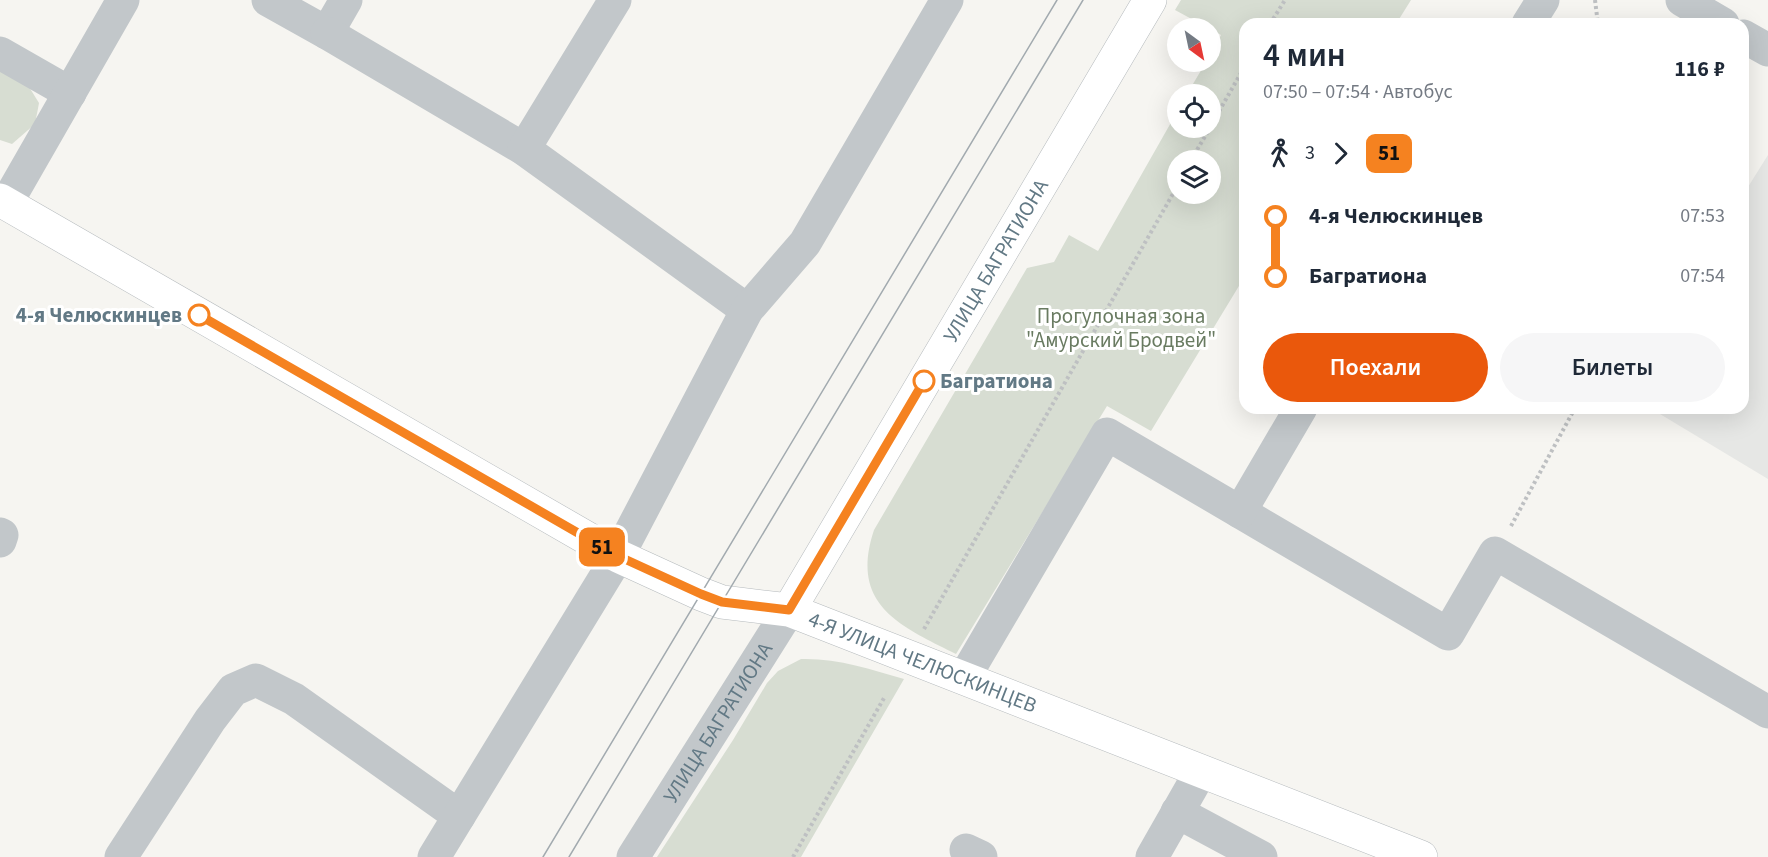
<!DOCTYPE html>
<html lang="ru">
<meta charset="utf-8">
<style>
body{margin:0;font-family:"Source Sans 3",sans-serif;background:#f6f6f7;color:#1f2937;height:100vh;display:flex;flex-direction:column;font-size:22px;white-space:nowrap}
*{box-sizing:border-box;margin:0}
p{font-size:20px;color:#747a83}
.icon{flex:none;width:33px;height:33px;fill:none;stroke:currentColor;stroke-width:2;stroke-linecap:round;stroke-linejoin:round}
.map{position:relative;flex:1;overflow:hidden}
.drawer{position:absolute;left:1239px;top:18px;width:510px;height:396px;display:flex;flex-direction:column;background:#fff;border-radius:18px;box-shadow:0 6px 24px #0002}
.drawer>*{flex:none}
.badge{padding:0 12px;border-radius:9px;font-size:21px;line-height:39px}
.needle{width:39px;rotate:147deg}
.tools{position:absolute;left:1167px;top:18px;display:grid;gap:12px}
.tools a{display:grid;place-items:center;width:54px;height:54px;border-radius:50%;background:#fff;box-shadow:0 6px 24px #0002;font-size:30px}
.map>.badge{position:absolute;translate:-50% -50%;box-shadow:0 0 0 3px #fff}
.legs{display:flex;align-items:center;gap:9px;height:66px;padding:0 24px;font-size:20px}
.legs p{margin-inline-start:auto}
.overview{display:flex;align-items:center;justify-content:space-between;height:102px;padding:0 24px}
h1{font-size:33px;font-weight:600;line-height:45px}
.button{display:flex;gap:12px;margin-top:auto;padding:12px 24px}
.button a{flex:1;height:69px;border-radius:36px;background:#ea580c;color:#fff;font-size:24px;font-weight:600;line-height:69px;text-align:center}
.button a+a{background:#f6f6f7;color:#1f2937}
ul{padding:0 24px;list-style:none}
li{display:flex;align-items:center;gap:21px;height:60px;font-size:22px}
li i{display:grid;place-items:center;width:9px;height:100%;margin:0 8px;background:currentColor}
li i::after{content:'';width:15px;height:15px;margin:-8px;border:4px solid;border-radius:50%;background:#fff}
li p{margin-inline-start:auto}
li:first-child i{background:linear-gradient(#0000 50%,currentColor 0)}
li:last-child i{background:linear-gradient(currentColor 50%,#0000 0)}
.map>svg:first-child{display:block}
</style>
<div class="map">
<svg width="1768" height="857" viewBox="0 0 1768 857">
<rect width="100%" height="100%" fill="#f6f5f1"/>
<polygon fill="#e6e7e5" points="1768,155 1768,479 1650,408 1743,408 1743,195"/>
<g fill="#d7ddd2" fill-rule="evenodd">
<path d="M1181,0H1411L1396,24H1245V276L1151,431L1107,406L956,654C900,626 849,605 874,530L1027,268L1054,262L1069,235L1098,251L1177,112L1178,128H1210V94H1187L1206,62H1210L1211,54L1221,35L1175,10ZM1178,160H1210V194H1178Z"/>
<polygon points="0,61 21,74 39,103 35,124 12,144 0,140"/>
<path d="M801,659C837,658 870,669 904,679L801,857H657L733,740L767,683L778,671Z"/>
</g>
<g fill="none" stroke-linecap="round" stroke-linejoin="round">
<g stroke="#b5babd" stroke-width="34">
<g id="major">
<path id="s2" d="M0,200L618,556L701,594L722,602L789,610L1421,857"/>
<path id="s3" d="M789,610L1150,0"/>
</g>
</g>
<g stroke="#bec0c2" stroke-width="4" stroke-dasharray="3 3" stroke-linecap="butt">
<polyline points="1595,0 1598,24"/>
<polyline points="1270,24 1285,0"/>
<polyline points="1210,127 1245,66"/>
<polyline points="1191,160 1210,128"/>
<polyline points="1511,526 1575,408"/>
<polyline points="924,629 1178,185"/>
<polyline points="793,857 884,698"/>
</g>
<g stroke="#c2c7ca" stroke-width="33">
<polyline points="268,0 327,33 346,0"/>
<polyline points="1682,0 1723,24"/>
<polyline points="1528,24 1543,0"/>
<polyline points="327,33 524,149 747,310"/>
<polyline points="1743,36 1768,50"/>
<polyline points="0,53 70,93"/>
<polyline points="524,149 615,0"/>
<polyline points="6,204 123,0"/>
<polyline points="1240,512 1448,634 1495,553 1768,712"/>
<polyline points="0,534 2,535 0,541"/>
<polyline points="964,678 1107,434 1240,512 1301,408"/>
<polyline points="1177,812 1261,857"/>
<polyline points="966,850 981,857"/>
<polyline points="121,857 210,720 233,690 256,680 294,699 459,816"/>
<polyline points="434,857 618,556 747,310 805,243 947,0"/>
<path id="s1" d="M633,857L789,610"/>
<polyline points="1152,857 1201,771"/>
</g>
<use href="#major" stroke="#fff" stroke-width="33"/>
<g stroke="#a2aaaf" stroke-width="1.5">
<polyline points="543,857 1057,0"/>
<polyline points="569,857 1083,0"/>
</g>
</g>
<g fill="none" stroke-linecap="round" stroke-linejoin="round">
<g stroke="#fff" stroke-width="14">
<polyline id="line-1" points="199,315 618,556 701,594 722,602 789,610 924,381"/>
</g>
<use href="#line-1" stroke="#f58220" stroke-width="9"/>
</g>
<g fill="#fff" stroke="#f58220" stroke-width="3">
<circle cx="199" cy="315" r="10"/>
<circle cx="924" cy="381" r="10"/>
</g>
<g text-anchor="middle" dominant-baseline="central" stroke-width="6" stroke-linejoin="round" paint-order="stroke">
<g font-size="21" fill="#627985" stroke="#fff">
<text stroke="none"><textPath href="#s3" startOffset="406">УЛИЦА БАГРАТИОНА</textPath></text>
<text stroke="none"><textPath href="#s2" startOffset="1038">4-Я УЛИЦА ЧЕЛЮСКИНЦЕВ</textPath></text>
<text stroke="none"><textPath href="#s1" startOffset="159">УЛИЦА БАГРАТИОНА</textPath></text>
</g>
<g font-size="21" font-weight="bold" fill="#627985" stroke="#fff" text-anchor="end">
<text x="182" y="315">4-я Челюскинцев</text>
<text x="940" y="381" text-anchor="start">Багратиона</text>
</g>
<g font-size="21" fill="#697b61" stroke="#fff">
<text x="1121" y="316">Прогулочная зона<tspan x="1121" dy="24">"Амурский Бродвей"</tspan></text>
</g>
</g>
</svg>
<div class="tools">
<a><svg class="needle" viewBox="-14 -14 28 28"><path d="M0-13l5 13h-10z" fill="#e53935"/><path d="M0 13l5-13h-10z" fill="#747a83"/></svg></a>
<a><svg class="icon" aria-label="locate" viewBox="0 0 24 24"><circle cx="12" cy="12" r="6"/><path d="M12 2v4M12 18v4M2 12h4M18 12h4"/></svg></a>
<a><svg class="icon" aria-label="layers" viewBox="0 0 24 24"><path d="M12 4l9 5-9 5-9-5zM3 14l9 5 9-5"/></svg></a>
</div>
<b class="badge" style="left:602px;top:547px;background:#f58220;color:#111">51</b>
<section class="drawer">
<div class="overview"><div><h1>4 мин</h1><p>07:50 – 07:54 · Автобус</p></div><b>116 ₽</b></div>
<div class="legs"><svg class="icon" aria-label="walk" viewBox="0 0 24 24"><circle cx="13" cy="4" r="2"/><path d="M13 8l-2 6 4 7M11 14l-3 7M7 12l3-4h3l4 4"/></svg>3<svg class="icon" aria-label="forward" viewBox="0 0 24 24"><path d="M9 5l7 7-7 7"/></svg><b class="badge" style="background:#f58220;color:#111">51</b></div>
<ul>
<li><i style="color:#f58220"></i><b>4-я Челюскинцев</b><p>07:53</p></li>
<li><i style="color:#f58220"></i><b>Багратиона</b><p>07:54</p></li>
</ul>
<div class="button"><a>Поехали</a><a>Билеты</a></div>
</section>
</div>
